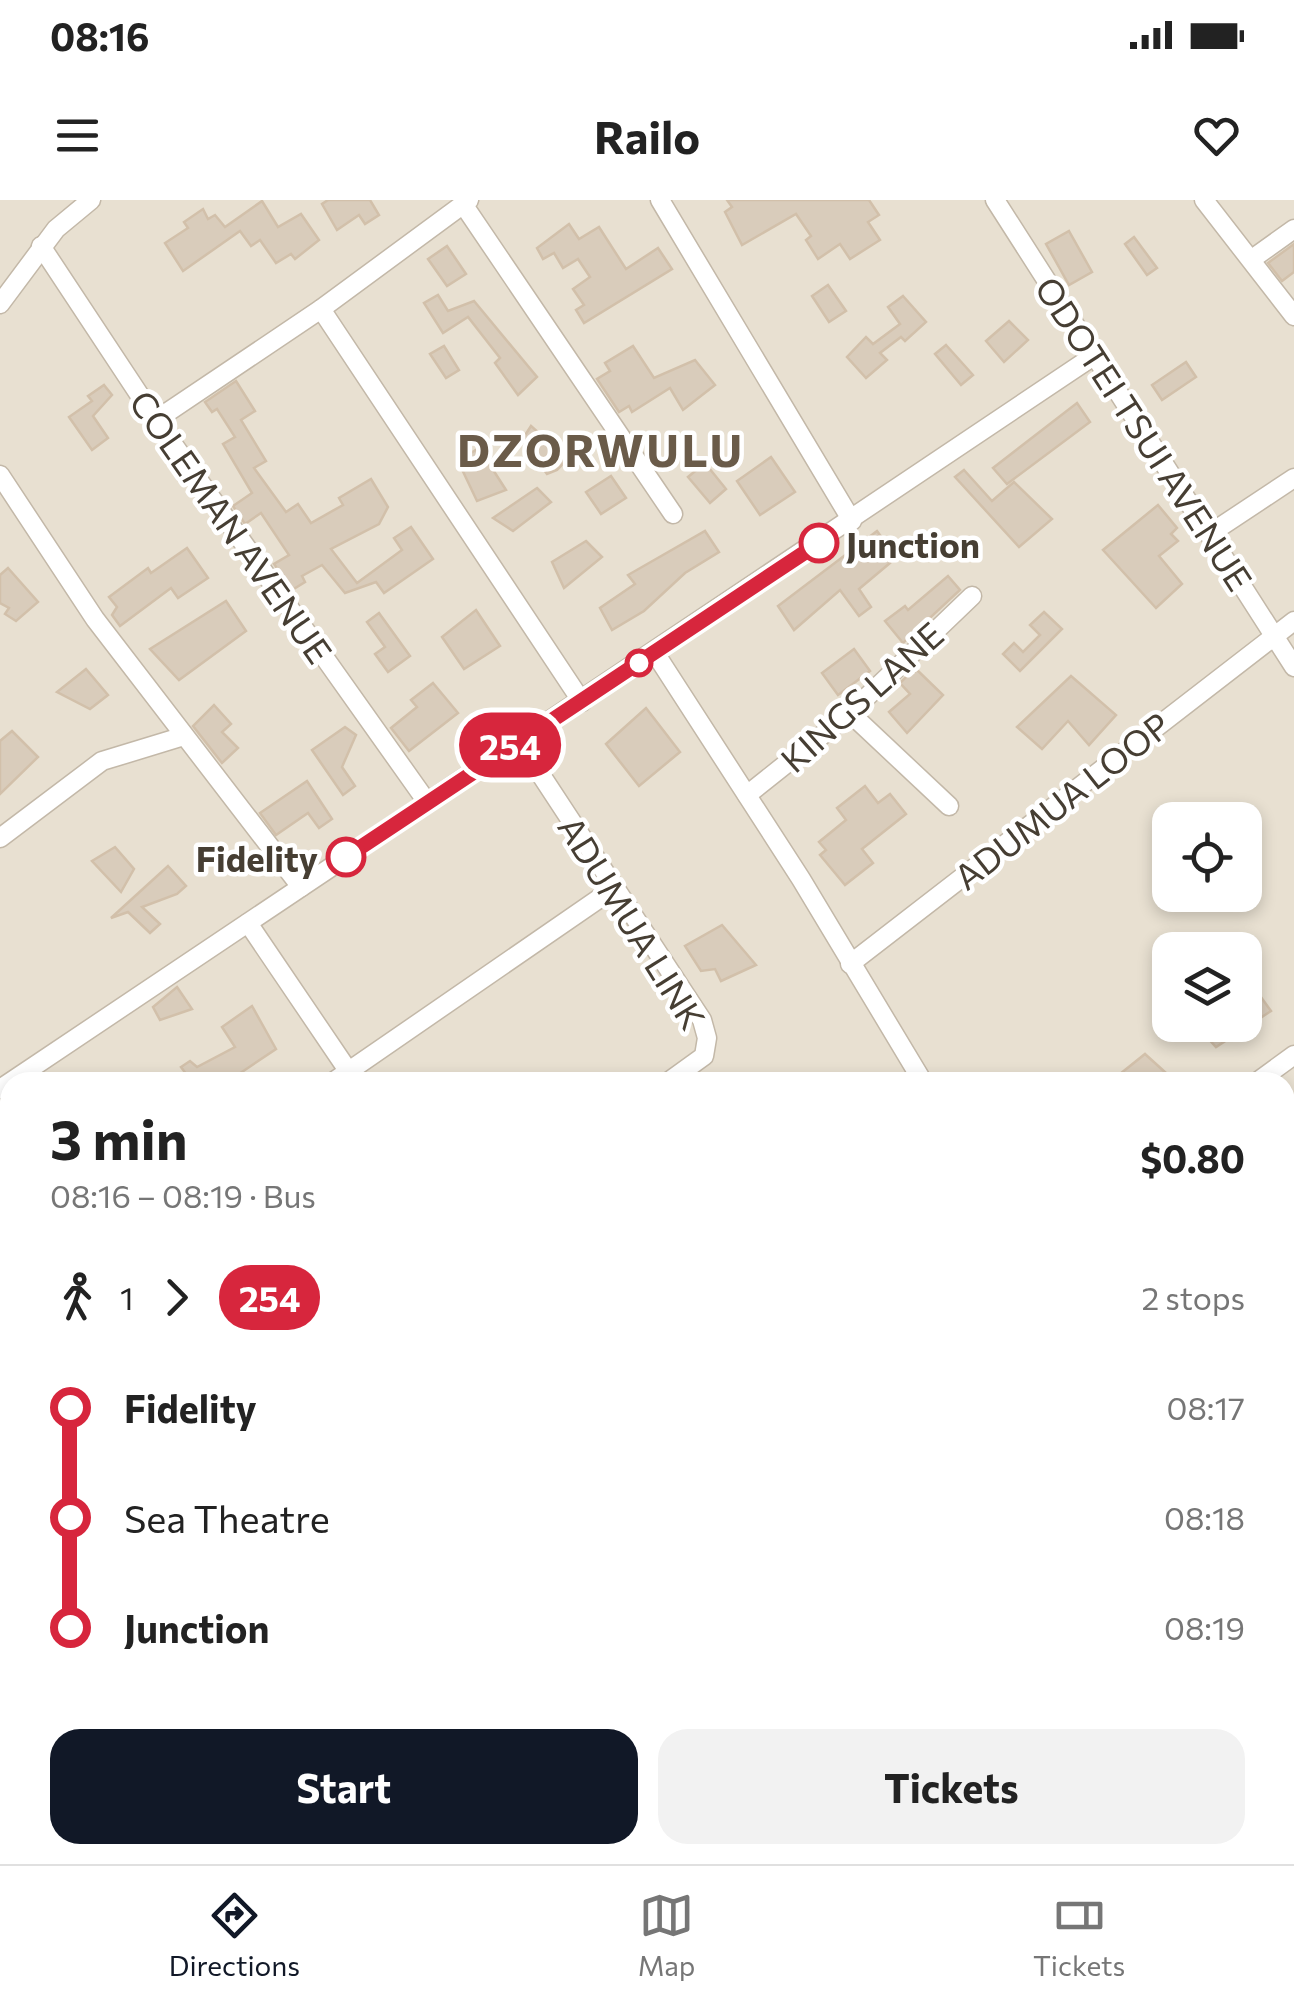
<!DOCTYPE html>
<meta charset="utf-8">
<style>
body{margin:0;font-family:Commissioner,sans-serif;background:#f2f2f2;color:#222;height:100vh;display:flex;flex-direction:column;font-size:38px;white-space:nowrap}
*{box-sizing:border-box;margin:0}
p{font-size:32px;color:#767676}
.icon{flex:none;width:55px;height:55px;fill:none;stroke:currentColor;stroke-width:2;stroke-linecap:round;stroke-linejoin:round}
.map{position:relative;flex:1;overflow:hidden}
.sheet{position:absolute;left:0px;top:872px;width:1295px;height:792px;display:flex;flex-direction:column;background:#fff;border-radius:30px 30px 0 0;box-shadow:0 5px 15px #0003}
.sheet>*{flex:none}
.badge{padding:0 20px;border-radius:32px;font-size:35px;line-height:65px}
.tools{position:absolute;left:1152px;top:602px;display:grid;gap:20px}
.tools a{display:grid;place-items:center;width:110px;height:110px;border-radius:20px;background:#fff;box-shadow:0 5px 15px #0003;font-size:50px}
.map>.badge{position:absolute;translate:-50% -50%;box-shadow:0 0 0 5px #fff}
.legs{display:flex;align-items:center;gap:15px;height:110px;padding:0 50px;font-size:32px}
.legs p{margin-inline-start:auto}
.headline{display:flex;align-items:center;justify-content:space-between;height:170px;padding:0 50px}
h1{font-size:55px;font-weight:700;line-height:75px}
.cta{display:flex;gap:20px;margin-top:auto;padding:20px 50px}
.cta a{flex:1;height:115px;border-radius:30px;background:#111827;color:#fff;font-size:40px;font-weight:700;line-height:115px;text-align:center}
.cta a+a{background:#f2f2f2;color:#222}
ul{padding:0 50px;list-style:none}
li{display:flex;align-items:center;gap:35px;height:110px;font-size:38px}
li i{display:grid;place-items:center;width:15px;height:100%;margin:0 12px;background:currentColor}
li i::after{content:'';width:25px;height:25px;margin:-12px;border:8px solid;border-radius:50%;background:#fff}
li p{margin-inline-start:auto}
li:first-child i{background:linear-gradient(#0000 50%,currentColor 0)}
li:last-child i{background:linear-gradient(currentColor 50%,#0000 0)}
.status{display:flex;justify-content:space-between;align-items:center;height:70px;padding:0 50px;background:#fff;direction:ltr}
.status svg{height:28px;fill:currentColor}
header{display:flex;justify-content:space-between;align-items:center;height:130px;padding:0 50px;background:#fff;font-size:45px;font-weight:700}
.menu{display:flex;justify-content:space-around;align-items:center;height:140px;border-top:2px solid #e0e0e0;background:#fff;font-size:28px;color:#767676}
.menu a{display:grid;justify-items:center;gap:5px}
.menu .active{color:#111827}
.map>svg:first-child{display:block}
</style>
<div class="status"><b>08:16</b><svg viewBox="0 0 49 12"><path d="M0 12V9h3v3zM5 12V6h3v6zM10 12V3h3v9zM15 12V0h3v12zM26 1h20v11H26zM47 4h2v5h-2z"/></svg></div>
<header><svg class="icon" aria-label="menu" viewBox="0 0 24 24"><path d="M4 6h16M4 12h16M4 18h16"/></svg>Railo<svg class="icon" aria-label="heart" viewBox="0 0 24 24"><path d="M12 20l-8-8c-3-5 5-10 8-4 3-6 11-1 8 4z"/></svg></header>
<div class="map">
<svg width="1294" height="1664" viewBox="0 0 1294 1664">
<rect width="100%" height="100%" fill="#f4eee3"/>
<g fill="#e8e0d1" fill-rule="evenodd">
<path d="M0,0H1294V1240H1285V882H10V1385L0,1389ZM1170,620H1245V695H1170ZM1170,750H1245V825H1170Z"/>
<polygon points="1285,1251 1294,1251 1294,1664 0,1664 0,1403 10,1399 10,1655 1285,1655"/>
</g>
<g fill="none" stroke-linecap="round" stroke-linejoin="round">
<g stroke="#99d6f7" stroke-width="5">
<polyline points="1285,1493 1294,1490"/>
<polyline points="669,1664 691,1655"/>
</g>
</g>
<g fill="#d9ccbb" stroke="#d2c0aa" stroke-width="2.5">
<polygon points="328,0 370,0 379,15 365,24 359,15 337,30 322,4"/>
<polygon points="727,0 869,0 879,15 868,22 880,40 850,59 840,44 818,59 806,40 811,36 796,14 742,45 725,12 732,7"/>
<polygon points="262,1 278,27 301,14 319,40 295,59 291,54 276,63 260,40 251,46 240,31 183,71 165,43 188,28 184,22 203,9 208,19 215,15 225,27"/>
<polygon points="569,24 579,39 599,27 626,69 658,48 672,69 584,123 576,110 584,105 573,89 590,77 578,59 563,68 554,53 543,59 537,48"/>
<polygon points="1069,31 1092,72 1069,85 1046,44"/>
<polygon points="1134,37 1157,68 1147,75 1125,44"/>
<polygon points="1294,44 1294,72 1282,81 1268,63"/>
<polygon points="447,46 466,74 447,86 428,59"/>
<polygon points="828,85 846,111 829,122 812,96"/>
<polygon points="438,95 448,111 474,101 537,177 518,195 495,163 500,158 468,117 443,133 424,103"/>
<polygon points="903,96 926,122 905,141 901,137 880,153 887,160 866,178 847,157 866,137 873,144 900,124 888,107"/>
<polygon points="1009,121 1028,140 1004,162 986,141"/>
<polygon points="946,145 973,175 961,185 935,154"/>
<polygon points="444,146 459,170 446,178 430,154"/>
<polygon points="633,146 654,178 695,160 715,185 683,210 670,188 632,212 629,206 619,212 597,179 610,171 605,163"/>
<polygon points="1186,162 1196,177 1162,200 1152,185"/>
<polygon points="236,181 255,211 241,220 266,261 254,268 286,312 298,304 311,323 343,305 339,298 371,279 388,307 379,324 331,349 357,383 402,350 394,338 411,327 433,359 384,393 376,382 345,393 322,365 302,376 305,382 292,390 274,364 289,355 261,313 245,324 233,306 252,293 223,244 235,237 217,209 212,212 205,202"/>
<polygon points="104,185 112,195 93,216 108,238 92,250 69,217 92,201 88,196"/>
<polygon points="1077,203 1090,222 1007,284 993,268"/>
<polygon points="531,226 568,259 557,270 547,274 522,240"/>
<polygon points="479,248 506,290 477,301 458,261"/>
<polygon points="771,257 795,292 760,315 737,281"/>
<polygon points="705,263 726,289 710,303 688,277"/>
<polygon points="964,270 992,301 1014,282 1052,319 1019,347 955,277"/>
<polygon points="611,276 626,298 601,314 586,292"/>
<polygon points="537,288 551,302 513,331 493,318"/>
<polygon points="1158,305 1177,328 1171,334 1178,341 1159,356 1182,384 1156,408 1103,350"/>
<polygon points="705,331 719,352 685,373 644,411 612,430 600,408 635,384 628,375"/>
<polygon points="877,331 888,346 881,351 890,363 859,389 871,407 859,416 840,390 794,430 778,406"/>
<polygon points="586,341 602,357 564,388 552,362"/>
<polygon points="187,348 208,378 178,398 171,388 120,426 112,415 117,407 109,397 148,368 151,373"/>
<polygon points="8,368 38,402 16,421 5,414 9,408 0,403 0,375"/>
<polygon points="948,376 960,390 903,443 885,421 905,406 908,410"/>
<polygon points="226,401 246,431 179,480 150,449"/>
<polygon points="476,410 500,446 464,469 442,437"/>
<polygon points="1044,412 1062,429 1020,471 1003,454 1014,443 1023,452 1040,435 1030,425"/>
<polygon points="379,413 410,456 388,472 375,454 385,447 367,422"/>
<polygon points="854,449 870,471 838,495 822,473"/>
<polygon points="915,468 943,495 907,533 889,512 910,494 900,483"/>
<polygon points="86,469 108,495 90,509 57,492"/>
<polygon points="1071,476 1116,515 1089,545 1068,521 1042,549 1017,527"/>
<polygon points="433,483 458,513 409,551 391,528 417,507 411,500"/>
<polygon points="214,505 231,524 222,532 238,548 222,563 193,526"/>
<polygon points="646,508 680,552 639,586 606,544"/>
<polygon points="345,527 356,535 342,567 355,586 343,595 312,550"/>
<polygon points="12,531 38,557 0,594 0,541"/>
<polygon points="307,581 332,619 319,628 308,613 276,635 260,613"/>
<polygon points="865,586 878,603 890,594 906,614 862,649 873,663 845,685 820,655 826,650 819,642 846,620 837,608"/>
<polygon points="115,647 134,669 121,692 92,661"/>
<polygon points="168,666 186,686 177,694 142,707 160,724 150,733 128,712 111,718"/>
<polygon points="722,725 756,765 721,781 715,769 701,771 685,746"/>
<polygon points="1245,775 1271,811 1216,847 1196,825 1245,825"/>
<polygon points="177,787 192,809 160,820 153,807"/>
<polygon points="252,806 276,849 227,882 192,882 181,867 190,861 197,867 235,847 222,827"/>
<polygon points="1145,854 1176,882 1110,882"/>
</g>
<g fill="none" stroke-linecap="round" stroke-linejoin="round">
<g stroke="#c3b8a8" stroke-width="21">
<g id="minor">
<polyline points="660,0 852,321"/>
<polyline points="995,0 1294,467"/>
<polyline points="1204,0 1294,116"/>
<polyline points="463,4 673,314"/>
<polyline points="41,46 156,220 427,602"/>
<polyline points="1252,59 1294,29"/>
<polyline points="0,104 56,29 91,0"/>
<polyline points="321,109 582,502"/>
<polyline points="156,220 321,109 469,0"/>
<polyline points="0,275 95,419 301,687"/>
<polyline points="1211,333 1294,278"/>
<polyline points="655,453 801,679 923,882"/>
<polyline points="850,513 949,606"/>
<polyline points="518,540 702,820 707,838 704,856 668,882"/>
<polyline points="747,595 850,513 972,396"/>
<polyline points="0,638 102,561 184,536"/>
<polyline points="248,723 349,872"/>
<polyline points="850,764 1294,421"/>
<polyline points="333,882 613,689"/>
<polyline points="1257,882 1294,855"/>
<polyline points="0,889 1095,155"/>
<polyline points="0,970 10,985"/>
<polyline points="1285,1092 1294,1092"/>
<polyline points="0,1117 10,1106"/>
<polyline points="0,1433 10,1431"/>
<polyline points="0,1651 10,1641"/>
<polyline points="1014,1664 1029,1655"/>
</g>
</g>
<use href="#minor" stroke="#fff" stroke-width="18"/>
<g stroke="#959595" stroke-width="5" stroke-dasharray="12 12" stroke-linecap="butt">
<polyline points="1285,1247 1294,1246"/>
<polyline points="0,1398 10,1395"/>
</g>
</g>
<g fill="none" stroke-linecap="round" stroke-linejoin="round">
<g stroke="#fff" stroke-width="22">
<polyline id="line-1" points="346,657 819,343"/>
</g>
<use href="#line-1" stroke="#d7263d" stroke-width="15"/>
</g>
<g fill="#fff" stroke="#d7263d" stroke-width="5">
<circle cx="819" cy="343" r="18"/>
<circle cx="639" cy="463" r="12"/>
<circle cx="346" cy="657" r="18"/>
</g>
<g text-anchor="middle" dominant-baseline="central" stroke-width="9" stroke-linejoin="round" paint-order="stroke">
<g font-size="35" fill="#463e33" stroke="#fff">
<text transform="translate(1145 233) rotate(57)">ODOTEI TSUI AVENUE</text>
<text transform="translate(232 326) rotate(55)">COLEMAN AVENUE</text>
<text transform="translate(861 496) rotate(-42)">KINGS LANE</text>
<text transform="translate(1061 600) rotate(-38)">ADUMUA LOOP</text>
<text transform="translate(633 722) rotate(58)">ADUMUA LINK</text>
</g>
<g font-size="35" font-weight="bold" fill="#463e33" stroke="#fff" text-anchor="start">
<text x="846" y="343">Junction</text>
<text x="318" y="657" text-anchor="end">Fidelity</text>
</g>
<g font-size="45" font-weight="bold" letter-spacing="2.5" fill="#6a5b49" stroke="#fff">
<text x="601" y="248">DZORWULU</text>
</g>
</g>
</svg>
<div class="tools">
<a><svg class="icon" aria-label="locate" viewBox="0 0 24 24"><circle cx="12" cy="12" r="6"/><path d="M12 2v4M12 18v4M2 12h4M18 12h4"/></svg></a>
<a><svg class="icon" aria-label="layers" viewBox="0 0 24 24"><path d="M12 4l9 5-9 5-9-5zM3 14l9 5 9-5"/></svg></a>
</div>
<b class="badge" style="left:510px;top:545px;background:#d7263d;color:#fff">254</b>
<section class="sheet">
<div class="headline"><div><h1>3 min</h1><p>08:16 – 08:19 · Bus</p></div><b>$0.80</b></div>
<div class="legs"><svg class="icon" aria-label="walk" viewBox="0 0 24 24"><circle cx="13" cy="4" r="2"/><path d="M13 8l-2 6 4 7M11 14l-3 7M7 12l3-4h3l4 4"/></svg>1<svg class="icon" aria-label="forward" viewBox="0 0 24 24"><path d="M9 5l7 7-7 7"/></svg><b class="badge" style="background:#d7263d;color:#fff">254</b><p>2 stops</p></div>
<ul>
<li><i style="color:#d7263d"></i><b>Fidelity</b><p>08:17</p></li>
<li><i style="color:#d7263d"></i><span>Sea Theatre</span><p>08:18</p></li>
<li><i style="color:#d7263d"></i><b>Junction</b><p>08:19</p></li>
</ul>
<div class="cta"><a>Start</a><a>Tickets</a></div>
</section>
</div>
<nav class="menu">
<a class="active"><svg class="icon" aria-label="directions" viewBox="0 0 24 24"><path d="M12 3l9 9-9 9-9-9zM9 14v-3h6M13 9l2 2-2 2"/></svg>Directions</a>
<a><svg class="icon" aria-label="map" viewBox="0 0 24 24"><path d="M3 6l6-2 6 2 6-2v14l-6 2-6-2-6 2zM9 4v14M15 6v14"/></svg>Map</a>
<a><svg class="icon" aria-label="tickets" viewBox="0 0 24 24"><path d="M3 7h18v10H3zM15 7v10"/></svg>Tickets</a>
</nav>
